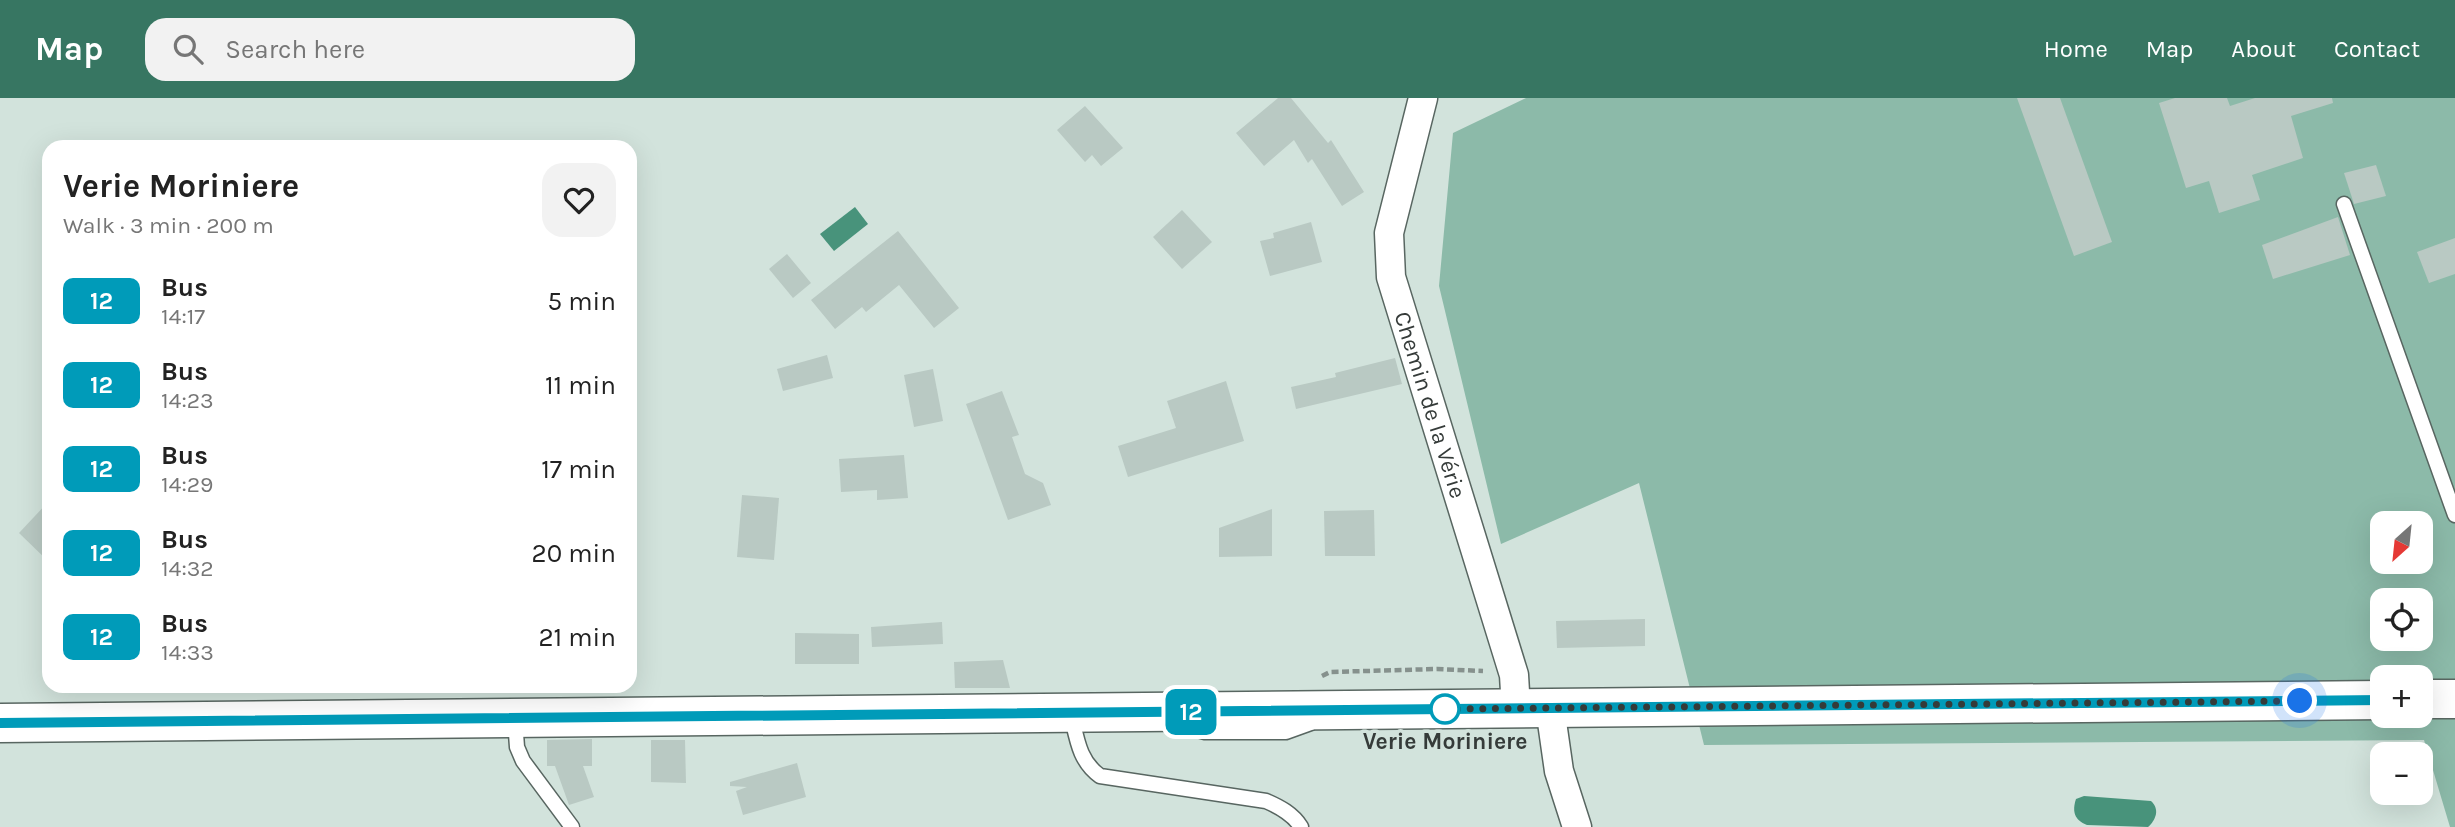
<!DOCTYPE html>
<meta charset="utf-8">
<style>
body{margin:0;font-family:Karla,sans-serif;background:#f2f2f2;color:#222;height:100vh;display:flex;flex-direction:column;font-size:26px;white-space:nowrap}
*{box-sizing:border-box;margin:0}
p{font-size:23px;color:#767676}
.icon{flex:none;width:38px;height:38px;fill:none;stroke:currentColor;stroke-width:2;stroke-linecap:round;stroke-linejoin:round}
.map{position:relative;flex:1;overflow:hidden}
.side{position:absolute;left:42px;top:42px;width:595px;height:553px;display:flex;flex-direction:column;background:#fff;border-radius:21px;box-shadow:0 7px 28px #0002}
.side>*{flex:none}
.badge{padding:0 14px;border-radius:10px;font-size:24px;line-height:46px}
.needle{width:46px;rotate:207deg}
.fabs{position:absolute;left:2370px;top:413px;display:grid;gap:14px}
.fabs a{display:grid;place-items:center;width:63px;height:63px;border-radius:14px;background:#fff;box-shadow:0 7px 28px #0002;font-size:35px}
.you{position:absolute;width:35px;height:35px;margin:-18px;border:5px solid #fff;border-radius:50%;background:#1a73e8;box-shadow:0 0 0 10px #1a73e833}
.map>.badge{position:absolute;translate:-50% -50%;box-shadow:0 0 0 4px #fff}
.round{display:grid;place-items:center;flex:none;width:74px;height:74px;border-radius:21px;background:#f2f2f2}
.overview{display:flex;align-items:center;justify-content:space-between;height:119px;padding:0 21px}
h1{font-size:33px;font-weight:700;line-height:52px}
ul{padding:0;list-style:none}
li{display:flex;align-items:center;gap:21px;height:84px;padding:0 21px}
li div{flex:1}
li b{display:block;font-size:26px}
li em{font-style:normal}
li .badge{min-width:77px;font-weight:700;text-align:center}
header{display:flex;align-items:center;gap:42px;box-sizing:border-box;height:98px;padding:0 35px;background:#377662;color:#fff}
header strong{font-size:33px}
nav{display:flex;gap:38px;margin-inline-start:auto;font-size:24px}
.search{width:490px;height:63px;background:#f2f2f2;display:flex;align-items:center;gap:18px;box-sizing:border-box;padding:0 24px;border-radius:21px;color:#767676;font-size:26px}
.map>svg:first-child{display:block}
</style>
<header>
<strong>Map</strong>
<div class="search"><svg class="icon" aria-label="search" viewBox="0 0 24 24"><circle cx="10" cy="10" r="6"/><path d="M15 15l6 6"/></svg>Search here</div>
<nav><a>Home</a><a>Map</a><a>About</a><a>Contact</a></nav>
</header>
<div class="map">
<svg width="2455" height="729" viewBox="0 0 2455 729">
<rect width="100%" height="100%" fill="#d2e3dc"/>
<path fill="#8cbaa9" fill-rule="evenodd" d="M1526,0H2455V729H2450L2424,642L1704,647L1639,385L1501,446L1439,188L1453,35ZM2382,425H2420V464H2382ZM2382,502H2420V541H2382ZM2382,579H2420V618H2382Z"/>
<g fill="#48937b">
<polygon points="855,109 868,126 834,153 820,136"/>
<path d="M2084,698L2151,703C2160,711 2156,722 2148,729L2087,727C2074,722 2072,713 2076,701Z"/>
</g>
<g fill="#b9c9c3">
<polygon points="1278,0 1291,0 1328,45 1331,42 1364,94 1342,108 1312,61 1308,65 1294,42 1264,68 1236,35"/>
<polygon points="2017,0 2060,0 2112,144 2074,158"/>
<polygon points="2175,0 2227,0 2230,8 2255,0 2332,0 2333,5 2291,18 2303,60 2252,77 2260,102 2219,115 2209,83 2186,90 2159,5"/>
<polygon points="1085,8 1123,50 1101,68 1092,57 1085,64 1057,32"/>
<polygon points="2376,67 2386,98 2354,106 2344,75"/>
<polygon points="1182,112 1212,144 1182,171 1153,139"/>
<polygon points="2338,119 2350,157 2273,181 2262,147"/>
<polygon points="1311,124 1322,164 1270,178 1260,143 1274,140 1273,135"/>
<polygon points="898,133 959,210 934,230 899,187 866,214 862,209 835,231 811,202"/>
<polygon points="2455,140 2455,176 2429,185 2417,154"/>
<polygon points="787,156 811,185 793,200 769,171"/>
<polygon points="827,257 833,280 783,293 777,271"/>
<polygon points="1395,260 1402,286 1296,311 1291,289 1336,279 1335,275"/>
<polygon points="933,271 943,323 914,329 904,277"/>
<polygon points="1226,283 1244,343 1128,379 1118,348 1176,330 1167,303"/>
<polygon points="1002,293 1019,337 1012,339 1025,376 1043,385 1051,407 1008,422 966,306"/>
<polygon points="904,357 908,400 877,402 877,392 841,394 839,361"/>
<polygon points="742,397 779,400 774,462 737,459"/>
<polygon points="49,403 49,464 19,435"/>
<polygon points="1272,411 1272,458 1219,459 1219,430"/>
<polygon points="1374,412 1375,458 1325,458 1324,413"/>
<polygon points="1645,521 1645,548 1557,550 1556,523"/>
<polygon points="942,524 943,546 872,549 871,529"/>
<polygon points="795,535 859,536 859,566 795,566"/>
<polygon points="1003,562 1010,590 955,590 954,564"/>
<polygon points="592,641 592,668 583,668 594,699 569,707 555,668 547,668 547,642"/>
<polygon points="651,642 685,642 686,685 651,684"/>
<polygon points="797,665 806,699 743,717 736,693 747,689 730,688 730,684"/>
</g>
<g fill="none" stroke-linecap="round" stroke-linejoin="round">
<g stroke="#586661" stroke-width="17">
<g id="service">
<polyline points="2344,106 2455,417"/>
<path d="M1071,616C1077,641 1079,663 1100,678L1266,703C1280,709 1293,716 1301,729"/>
<polyline points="515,622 517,649 523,663 572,729"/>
<polyline points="1183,628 1205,634 1286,634 1311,625"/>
</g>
</g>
<g stroke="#586661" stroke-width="31">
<g id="minor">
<path id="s1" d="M1423,0L1389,135L1391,179L1514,577L1516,611"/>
<polyline points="1550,610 1559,673 1577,729"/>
</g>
</g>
<g stroke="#586661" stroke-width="41">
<g id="secondary">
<polyline points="2420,601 2455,601"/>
<polyline points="0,625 2382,602"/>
</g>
</g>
<polyline stroke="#86918d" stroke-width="4.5" stroke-dasharray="7 3.5" stroke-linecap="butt" points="1322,578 1330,574 1437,571 1483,573"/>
<use href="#service" stroke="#fff" stroke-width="14"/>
<use href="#minor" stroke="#fff" stroke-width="28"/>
<use href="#secondary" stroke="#fff" stroke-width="38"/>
</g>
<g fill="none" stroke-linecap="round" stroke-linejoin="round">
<g stroke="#fff" stroke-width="16">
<polyline id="line" points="0,625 2382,602"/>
</g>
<use href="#line" stroke="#009bb9" stroke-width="10"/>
<polyline stroke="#353b39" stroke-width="7" stroke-dasharray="0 12.6" points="1445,611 2300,603"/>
</g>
<circle fill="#fff" stroke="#009bb9" stroke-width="3.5" cx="1445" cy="611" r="14"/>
<g text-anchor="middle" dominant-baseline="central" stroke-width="7" stroke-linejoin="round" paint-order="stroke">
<g font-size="23" fill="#353b39" stroke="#d2e3dc">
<text stroke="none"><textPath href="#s1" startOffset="317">Chemin de la Vérie</textPath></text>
</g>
<g font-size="23" font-weight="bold" fill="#353b39" stroke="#d2e3dc">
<text x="1445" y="643">Verie Moriniere</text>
</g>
</g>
</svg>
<div class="fabs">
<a><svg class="needle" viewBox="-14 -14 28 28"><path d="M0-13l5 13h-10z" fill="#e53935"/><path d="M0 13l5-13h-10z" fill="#767676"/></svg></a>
<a><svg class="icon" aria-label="locate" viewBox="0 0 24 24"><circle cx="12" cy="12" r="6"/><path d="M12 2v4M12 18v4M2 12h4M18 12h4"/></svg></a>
<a>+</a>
<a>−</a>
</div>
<div class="you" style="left:2300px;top:603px"></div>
<b class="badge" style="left:1191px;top:614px;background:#009bb9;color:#fff">12</b>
<section class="side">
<div class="overview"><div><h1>Verie Moriniere</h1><p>Walk · 3 min · 200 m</p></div><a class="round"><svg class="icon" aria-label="heart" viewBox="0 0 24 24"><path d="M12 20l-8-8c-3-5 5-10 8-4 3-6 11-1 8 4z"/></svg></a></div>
<ul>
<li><span class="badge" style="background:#009bb9;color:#fff">12</span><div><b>Bus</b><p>14:17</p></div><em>5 min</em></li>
<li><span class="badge" style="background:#009bb9;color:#fff">12</span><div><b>Bus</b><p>14:23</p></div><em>11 min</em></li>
<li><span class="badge" style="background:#009bb9;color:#fff">12</span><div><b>Bus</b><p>14:29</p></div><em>17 min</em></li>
<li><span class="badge" style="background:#009bb9;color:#fff">12</span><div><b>Bus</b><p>14:32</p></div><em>20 min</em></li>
<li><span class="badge" style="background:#009bb9;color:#fff">12</span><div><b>Bus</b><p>14:33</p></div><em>21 min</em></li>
</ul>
</section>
</div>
